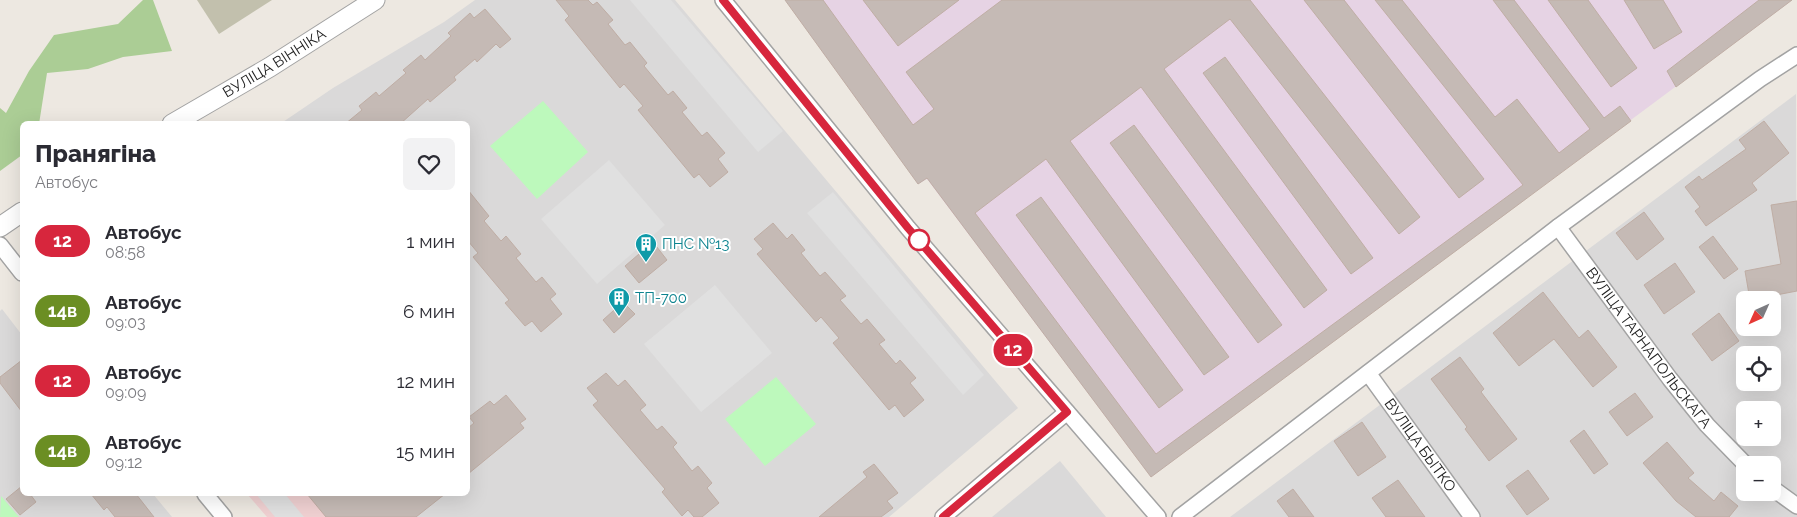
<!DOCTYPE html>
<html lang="ru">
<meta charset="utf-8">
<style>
body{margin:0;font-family:Raleway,sans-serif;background:#f2f2f3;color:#2b2b33;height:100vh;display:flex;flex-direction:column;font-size:19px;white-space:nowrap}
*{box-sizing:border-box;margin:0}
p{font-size:16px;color:#7c7c81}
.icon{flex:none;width:28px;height:28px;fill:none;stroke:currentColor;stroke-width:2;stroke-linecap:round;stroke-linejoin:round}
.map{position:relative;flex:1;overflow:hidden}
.panel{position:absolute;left:20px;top:121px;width:450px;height:375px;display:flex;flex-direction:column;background:#fff;border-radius:8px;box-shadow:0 5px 20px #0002}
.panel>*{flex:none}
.badge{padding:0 10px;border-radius:16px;font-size:18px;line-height:32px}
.needle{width:32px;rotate:225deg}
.buttons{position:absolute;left:1736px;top:291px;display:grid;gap:10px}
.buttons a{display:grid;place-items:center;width:45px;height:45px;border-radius:8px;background:#fff;box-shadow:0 5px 20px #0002;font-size:25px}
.map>.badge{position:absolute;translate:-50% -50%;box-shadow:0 0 0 2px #fff}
.round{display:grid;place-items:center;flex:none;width:52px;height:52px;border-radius:8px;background:#f2f2f3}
.headline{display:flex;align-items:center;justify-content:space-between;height:85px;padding:0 15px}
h1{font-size:24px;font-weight:800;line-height:38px}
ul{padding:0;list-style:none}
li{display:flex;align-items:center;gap:15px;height:70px;padding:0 15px}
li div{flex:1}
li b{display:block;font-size:19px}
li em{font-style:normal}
li .badge{min-width:55px;font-weight:700;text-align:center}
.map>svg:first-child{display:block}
</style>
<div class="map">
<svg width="1797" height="517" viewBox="0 0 1797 517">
<rect width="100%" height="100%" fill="#ede8e1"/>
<g fill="#dad9d9" fill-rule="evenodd">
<polygon points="475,0 675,0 1018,408 889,517 407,517 388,494 468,494 468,124 280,124 333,88 444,22"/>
<path d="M1796,94L1797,517H1230ZM1745,300H1772V328H1745ZM1745,355H1772V382H1745ZM1745,410H1772V438H1745ZM1745,465H1772V492H1745Z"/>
<polygon points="2,309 22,335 22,494 153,494 172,517 0,517 0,311"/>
<polygon points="1060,461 1106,517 992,517"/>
</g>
<polygon fill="#efd0d1" points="247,494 388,494 407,517 267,517"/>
<polygon fill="#e6d3e4" points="785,0 1792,0 1151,477 927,179 918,184"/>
<polygon fill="#c2c0ad" points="197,0 272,0 219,34"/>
<polygon fill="#abcd95" points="143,0 153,0 172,51 123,57 88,69 47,73 39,124 22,124 22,155 0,171 0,108 6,113 29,71 54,35 118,24"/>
<g fill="#bdf9bc">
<polygon points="543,101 588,152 537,199 490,146"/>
<polygon points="776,377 816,424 765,466 725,419"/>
<polygon points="1,496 19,517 0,517"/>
</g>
<g fill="#e0e0e0">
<polygon points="630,0 671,0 783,131 758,152"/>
<polygon points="609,160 665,225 597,284 541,219"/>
<polygon points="833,192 984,375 963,395 807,213"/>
<polygon points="715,285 772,353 701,412 644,344"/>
<polygon points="256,494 285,494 304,517 275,517"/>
</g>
<g fill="#c5bab5" stroke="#bfada4">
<polygon points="556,0 588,0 593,5 597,2 613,20 608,24 625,45 630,42 647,63 644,66 668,95 673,91 687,108 682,112 702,136 707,132 725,153 718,159 728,172 710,187 699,174 694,178 638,110 643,106 624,84 620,88 565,20 569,16"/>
<polygon points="785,0 823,0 913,125 934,109 906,72 1002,0 1250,0 1420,217 1399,234 1230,19 1164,69 1327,290 1304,308 1141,87 1070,141 1229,357 1204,375 1046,159 975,213 1156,454 1523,185 1375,0 1402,0 1495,117 1517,99 1559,153 1590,129 1493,0 1514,0 1604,118 1620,106 1631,121 1151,477 927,178 918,184"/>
<polygon points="863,0 959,0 898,46"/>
<polygon points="1304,0 1344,0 1484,179 1459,198"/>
<polygon points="1548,0 1588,0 1637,68 1611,87"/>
<polygon points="1624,0 1663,0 1682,32 1654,49"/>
<polygon points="1759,0 1792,0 1676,87 1667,71"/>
<polygon points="485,9 511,39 500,48 496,44 477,62 475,59 454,77 456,80 430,102 428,99 400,124 345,124 362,110 359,106 376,92 379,96 406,73 403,70 421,55 425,60 451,36 448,33 470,13 474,18"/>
<polygon points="1225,57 1373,258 1351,274 1203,73"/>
<polygon points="1764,121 1789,153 1752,183 1757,190 1706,226 1695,211 1700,207 1685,187 1699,176 1702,180 1746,149 1739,140"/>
<polygon points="1134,125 1282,325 1258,343 1110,143"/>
<polygon points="468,190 489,216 484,221 501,241 506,236 521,254 516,258 536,282 542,277 556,294 550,299 562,314 541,332 532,321 525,326 505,303 509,300 473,257 478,253 468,241"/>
<polygon points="1041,197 1183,390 1159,408 1016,215"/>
<polygon points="1797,201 1797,291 1750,300 1745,271 1781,264 1771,205"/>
<polygon points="1644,212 1664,239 1637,260 1616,233"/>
<polygon points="773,223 787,239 792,234 805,250 801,253 820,276 825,272 846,296 840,300 861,324 867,319 885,340 879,344 896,364 900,360 916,378 910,383 924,400 904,417 895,405 889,410 833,343 839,338 821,317 816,322 757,254 763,249 754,239"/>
<polygon points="1713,236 1738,269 1724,279 1699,247"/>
<polygon points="653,242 667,260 639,283 625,266"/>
<polygon points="1675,263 1695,292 1664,314 1644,285"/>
<polygon points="1543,292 1579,338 1588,330 1617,367 1593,387 1554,339 1519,366 1493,333"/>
<polygon points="623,302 635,314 614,333 603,320"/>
<polygon points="1719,313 1739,341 1712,361 1692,334"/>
<polygon points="1460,357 1484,389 1481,392 1517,439 1489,461 1465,429 1467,427 1431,379"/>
<polygon points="22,360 22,412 0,383 0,377"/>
<polygon points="606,373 618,386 625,380 646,405 640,410 657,430 662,426 677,443 673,447 692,471 698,466 712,483 707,488 719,503 702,517 694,517 688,510 682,516 662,492 665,489 593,405 598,401 587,388"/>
<polygon points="1635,393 1653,417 1627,436 1609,412"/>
<polygon points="506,395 526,419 520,423 524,428 468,474 468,428 474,423 469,417 490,401 494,405"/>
<polygon points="1362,422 1386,457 1358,476 1334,441"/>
<polygon points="1584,430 1608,464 1594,474 1570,441"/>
<polygon points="1667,442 1694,473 1688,478 1714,501 1721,492 1738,506 1729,517 1696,517 1676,501 1643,463"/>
<polygon points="874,464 898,493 887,501 893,508 881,517 819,517 867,477 863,472"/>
<polygon points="1528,470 1549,499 1527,515 1506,486"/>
<polygon points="1398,480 1425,517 1386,517 1372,498"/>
<polygon points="22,486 22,494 30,494 36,502 20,515 6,499"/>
<polygon points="1293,489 1314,517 1289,517 1277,501"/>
<polygon points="91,494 136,494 154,517 115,517 107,507 104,510"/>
<polygon points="307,494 445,494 416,517 326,517"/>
</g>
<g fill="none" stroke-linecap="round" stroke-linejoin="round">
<g stroke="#a3a3a3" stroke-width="18">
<g id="minor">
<polyline points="723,0 908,228 1158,517"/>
<path id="s1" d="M1558,227L1670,379L1707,425L1746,465"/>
<polyline points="0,245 22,273"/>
<path id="s2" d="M1368,373L1472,517"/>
<polyline points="1772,488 1797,506"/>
<polyline points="205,494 224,517"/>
<polyline points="943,517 1067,412"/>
<polyline points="1180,517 1558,227 1760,79 1797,55"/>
</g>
</g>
<g stroke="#a3a3a3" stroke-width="21">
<g id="tertiary">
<path id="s3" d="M172,124L270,67L375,0"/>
<polyline points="0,227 22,212"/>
</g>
</g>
<use href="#minor" stroke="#fff" stroke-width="15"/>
<use href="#tertiary" stroke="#fff" stroke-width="19"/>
</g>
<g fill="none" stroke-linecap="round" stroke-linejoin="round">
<g stroke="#fff" stroke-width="11">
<polyline id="line" points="723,0 908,228 1067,412 943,517"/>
</g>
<use href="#line" stroke="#d7263d" stroke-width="8"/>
</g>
<defs>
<g id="building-pin" transform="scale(1.125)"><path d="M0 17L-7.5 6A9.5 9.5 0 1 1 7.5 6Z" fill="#0f9aa8" stroke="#fff"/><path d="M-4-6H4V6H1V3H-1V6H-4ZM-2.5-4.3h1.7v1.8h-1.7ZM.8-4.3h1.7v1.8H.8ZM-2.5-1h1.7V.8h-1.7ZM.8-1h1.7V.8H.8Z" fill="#fff"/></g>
</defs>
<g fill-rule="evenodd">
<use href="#building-pin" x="646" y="244"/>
<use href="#building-pin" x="619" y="298"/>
</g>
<circle fill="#fff" stroke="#d7263d" stroke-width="2.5" cx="919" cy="240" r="10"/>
<g text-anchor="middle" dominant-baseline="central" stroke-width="4" stroke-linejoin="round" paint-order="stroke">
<g font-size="15" fill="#1c1c1c" stroke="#fff">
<text stroke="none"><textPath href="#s3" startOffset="119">ВУЛІЦА ВІННІКА</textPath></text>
<text stroke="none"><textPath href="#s1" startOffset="151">ВУЛІЦА ТАРНАПОЛЬСКАГА</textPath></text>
<text stroke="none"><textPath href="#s2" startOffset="89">ВУЛІЦА БЫТКО</textPath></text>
</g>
<g font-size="15" fill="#0d838f" stroke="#fff" text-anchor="start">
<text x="662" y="244">ПНС №13</text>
<text x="635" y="298">ТП-700</text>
</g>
</g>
</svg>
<div class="buttons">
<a><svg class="needle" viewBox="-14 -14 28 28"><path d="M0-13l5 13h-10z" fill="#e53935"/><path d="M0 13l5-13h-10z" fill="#7c7c81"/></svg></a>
<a><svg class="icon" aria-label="locate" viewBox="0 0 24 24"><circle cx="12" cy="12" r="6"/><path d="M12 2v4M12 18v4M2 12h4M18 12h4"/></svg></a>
<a>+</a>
<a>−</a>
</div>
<b class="badge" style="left:1013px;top:350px;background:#d7263d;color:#fff">12</b>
<section class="panel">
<div class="headline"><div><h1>Пранягіна</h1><p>Автобус</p></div><a class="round"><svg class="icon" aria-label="heart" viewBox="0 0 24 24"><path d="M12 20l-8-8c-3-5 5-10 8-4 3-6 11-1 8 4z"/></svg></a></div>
<ul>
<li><span class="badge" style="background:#d7263d;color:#fff">12</span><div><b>Автобус</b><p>08:58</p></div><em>1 мин</em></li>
<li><span class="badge" style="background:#6b8e23;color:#fff">14в</span><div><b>Автобус</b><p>09:03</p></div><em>6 мин</em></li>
<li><span class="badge" style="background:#d7263d;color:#fff">12</span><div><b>Автобус</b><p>09:09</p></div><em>12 мин</em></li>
<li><span class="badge" style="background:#6b8e23;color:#fff">14в</span><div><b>Автобус</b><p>09:12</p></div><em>15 мин</em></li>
</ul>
</section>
</div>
